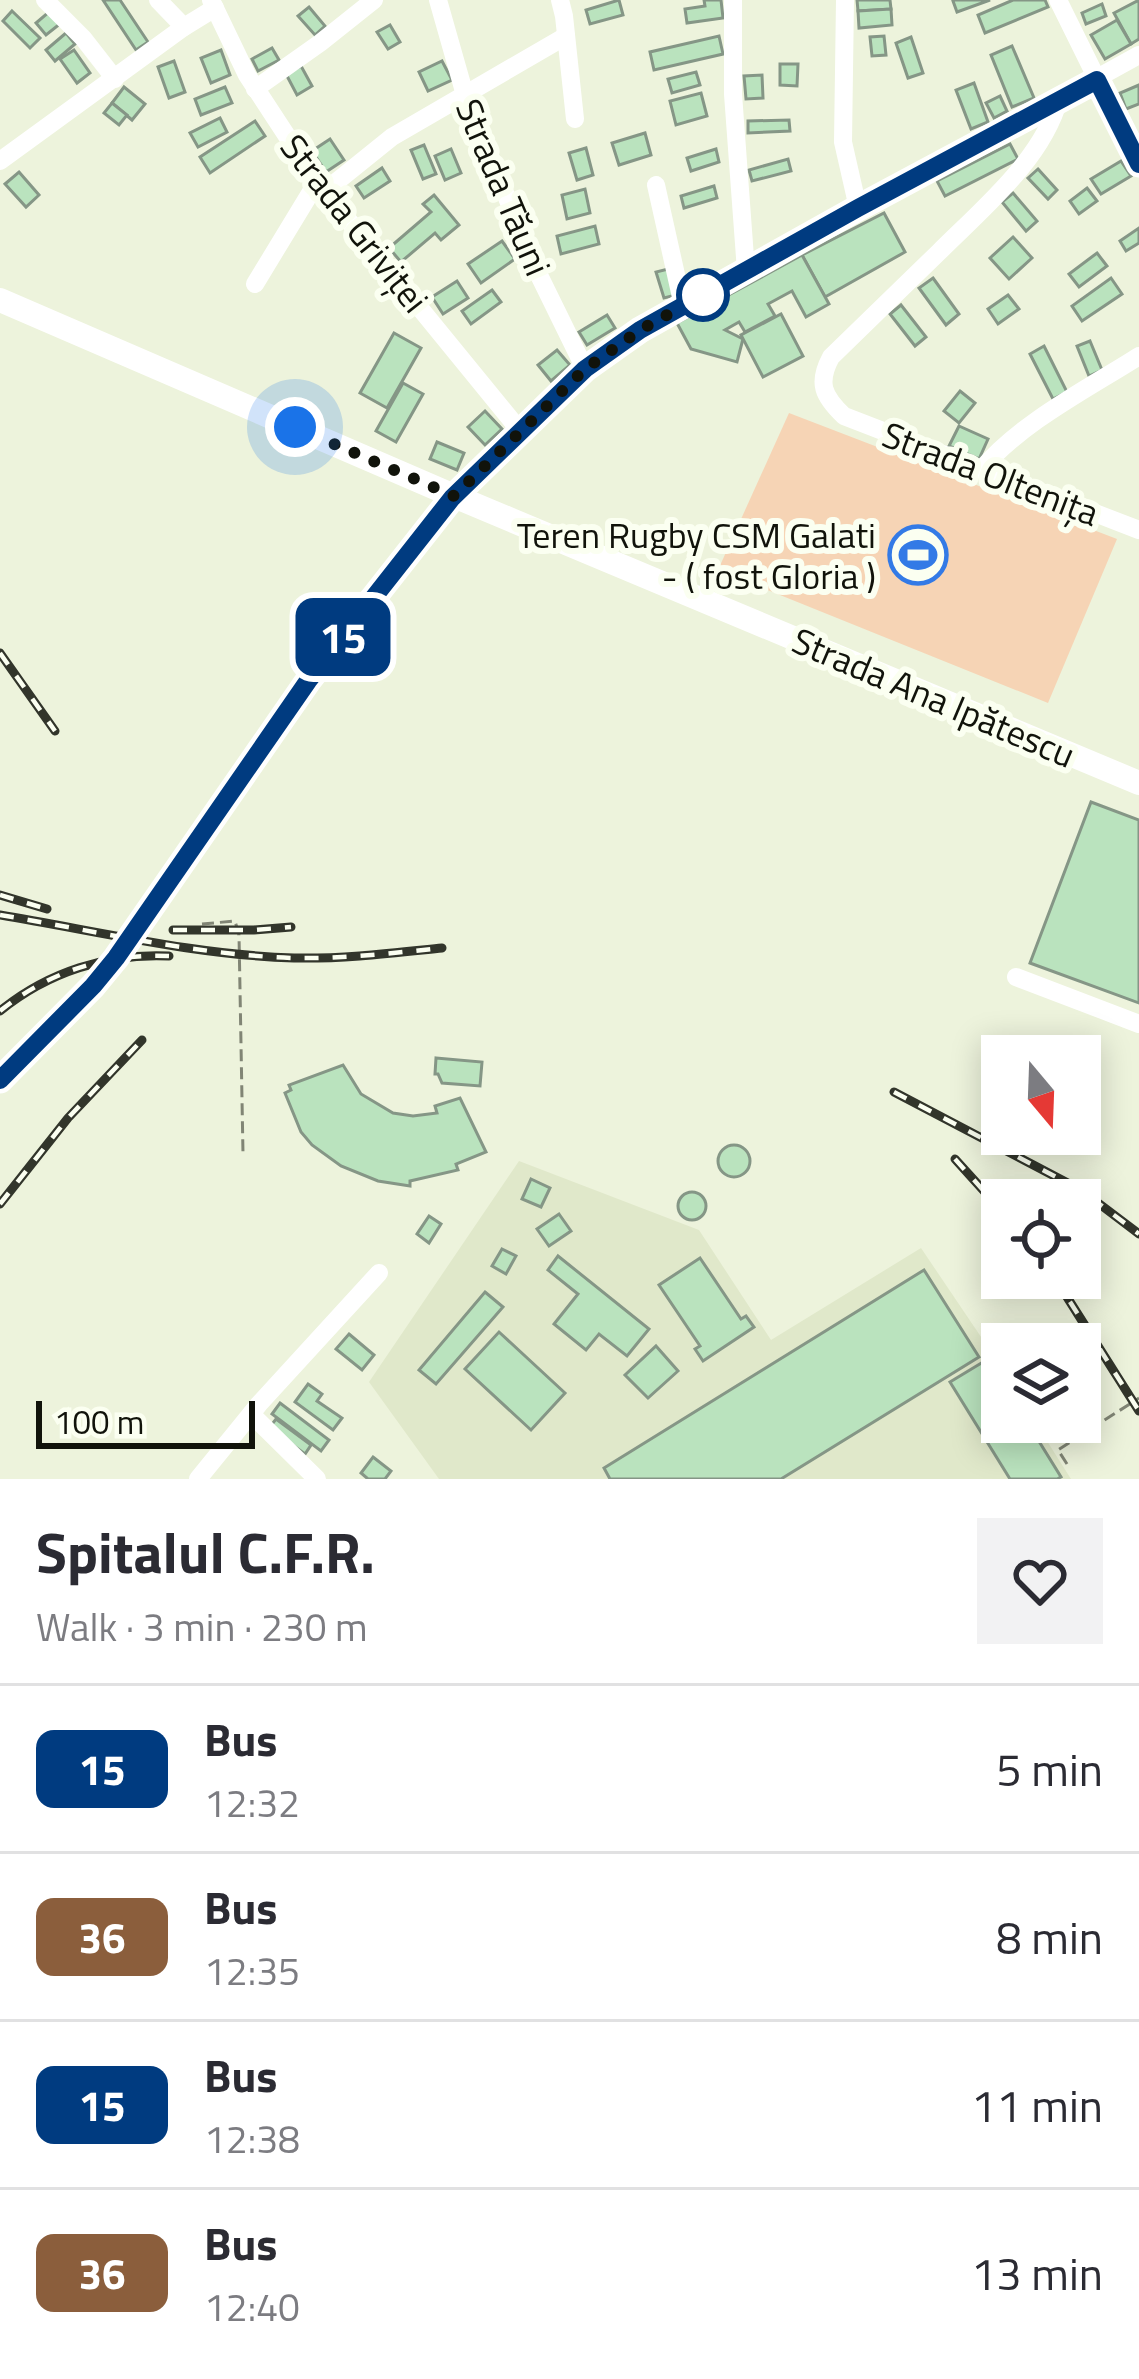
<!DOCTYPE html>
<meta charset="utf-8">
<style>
body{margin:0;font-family:"Titillium Web",sans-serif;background:#f2f2f3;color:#2b2b33;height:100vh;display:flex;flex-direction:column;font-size:45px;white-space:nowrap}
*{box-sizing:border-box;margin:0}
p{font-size:39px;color:#7c7c81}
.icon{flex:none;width:66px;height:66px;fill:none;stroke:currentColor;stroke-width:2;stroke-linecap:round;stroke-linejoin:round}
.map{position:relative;height:1479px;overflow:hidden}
.sheet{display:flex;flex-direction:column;background:#fff;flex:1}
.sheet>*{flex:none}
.badge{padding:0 24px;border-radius:18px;font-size:42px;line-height:78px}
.needle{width:78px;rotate:161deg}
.tools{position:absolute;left:981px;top:1035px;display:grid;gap:24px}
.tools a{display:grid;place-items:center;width:120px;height:120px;border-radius:0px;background:#fff;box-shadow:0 6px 30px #0003;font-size:60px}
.scale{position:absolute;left:36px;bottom:30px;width:219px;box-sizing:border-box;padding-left:12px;border:6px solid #11130b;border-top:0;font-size:33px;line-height:42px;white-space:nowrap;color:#11130b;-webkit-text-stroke:9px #fbfff1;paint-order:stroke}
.you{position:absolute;width:60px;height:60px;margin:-30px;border:9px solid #fff;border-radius:50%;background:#1a73e8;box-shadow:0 0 0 18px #1a73e833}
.map>.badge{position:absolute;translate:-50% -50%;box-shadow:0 0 0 6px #fff}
.round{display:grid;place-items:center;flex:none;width:126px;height:126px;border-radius:0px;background:#f2f2f3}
.headline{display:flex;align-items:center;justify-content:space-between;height:204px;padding:0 36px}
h1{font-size:57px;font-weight:700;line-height:90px}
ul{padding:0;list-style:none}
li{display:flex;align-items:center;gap:36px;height:168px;padding:0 36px;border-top:3px solid #e1e1e2}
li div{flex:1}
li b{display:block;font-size:45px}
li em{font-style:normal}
li .badge{min-width:132px;font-weight:700;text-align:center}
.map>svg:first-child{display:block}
</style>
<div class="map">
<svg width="1139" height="1479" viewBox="0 0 1139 1479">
<rect width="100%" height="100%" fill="#edf3dc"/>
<polygon fill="#e0e8ca" points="519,1161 699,1230 771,1340 921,1248 1002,1368 1002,1422 1035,1422 1071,1479 439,1479 369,1382"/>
<polygon fill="#f6d4b5" points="789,413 1117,539 1048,703 718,570"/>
<g fill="#bae3be" stroke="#859686" stroke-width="3">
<polygon points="103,0 120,0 148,42 136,50"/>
<polygon points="619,0 623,15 590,24 586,10"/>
<polygon points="704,0 721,0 723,18 687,23 685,9 705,6"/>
<polygon points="857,0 890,0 891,9 858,11"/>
<polygon points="955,0 990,0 957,12 953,1"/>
<polygon points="1013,0 1045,0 1048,7 985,33 978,15"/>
<polygon points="1139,0 1139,39 1131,44 1114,13"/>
<polygon points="1102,4 1106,16 1086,24 1082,13"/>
<polygon points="309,7 325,26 315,35 298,16"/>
<polygon points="891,9 892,25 859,28 858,11"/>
<polygon points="12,11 40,38 30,48 3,21"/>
<polygon points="50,11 61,23 46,35 36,23"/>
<polygon points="1117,20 1131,44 1105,59 1091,35"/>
<polygon points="390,25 400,42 388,49 377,32"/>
<polygon points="66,33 75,44 55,61 46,50"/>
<polygon points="719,36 723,54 654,70 650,52"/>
<polygon points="884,36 886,55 872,56 870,37"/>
<polygon points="911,37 923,73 908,78 896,43"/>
<polygon points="1012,46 1034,98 1012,107 991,55"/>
<polygon points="272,48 279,60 258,71 252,59"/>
<polygon points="74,50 90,73 77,83 60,59"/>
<polygon points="221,50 230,75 211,83 201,58"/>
<polygon points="174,61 185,92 169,98 158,67"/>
<polygon points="442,61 452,80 428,91 419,72"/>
<polygon points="780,64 798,64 797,86 780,85"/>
<polygon points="301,66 312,86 297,95 286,74"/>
<polygon points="696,72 700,85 672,93 668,79"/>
<polygon points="762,75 763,98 746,99 744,76"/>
<polygon points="974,83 988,122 971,129 956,90"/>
<polygon points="1139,85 1139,104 1126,109 1120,93"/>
<polygon points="124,87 145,104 132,120 112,103"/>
<polygon points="225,87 232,103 201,115 195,99"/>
<polygon points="701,93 707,116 676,125 670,101"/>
<polygon points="1000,96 1007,111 994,118 986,103"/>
<polygon points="112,103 127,115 119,125 104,113"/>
<polygon points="220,118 227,132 198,147 190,133"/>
<polygon points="789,120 790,131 748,133 748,121"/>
<polygon points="255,121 265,136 210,173 200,157"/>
<polygon points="645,133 651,155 619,165 612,143"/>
<polygon points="330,139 344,160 326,172 312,151"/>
<polygon points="1010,144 1018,159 945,196 937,181"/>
<polygon points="424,145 436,174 423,179 411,150"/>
<polygon points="586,148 593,175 577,180 569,153"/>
<polygon points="451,149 461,173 445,180 435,156"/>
<polygon points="716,149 719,162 691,171 687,158"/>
<polygon points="788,159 791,171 752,181 749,170"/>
<polygon points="1121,161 1131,176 1101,194 1091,179"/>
<polygon points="382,168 390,181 364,198 356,186"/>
<polygon points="1038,169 1057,190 1048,199 1028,178"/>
<polygon points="19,172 39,195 26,207 5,184"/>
<polygon points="714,186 717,198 684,208 681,196"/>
<polygon points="1087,188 1097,201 1079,214 1070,201"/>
<polygon points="585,189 590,213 567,219 562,195"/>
<polygon points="1013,193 1037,221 1026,231 1002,202"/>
<polygon points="434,195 459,225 441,240 435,233 401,262 389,248 431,212 423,204"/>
<polygon points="884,213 905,252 825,297 802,255"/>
<polygon points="595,226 599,244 561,254 557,236"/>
<polygon points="1139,228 1139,243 1126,251 1120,241"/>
<polygon points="1013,237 1032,258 1009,279 990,258"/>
<polygon points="502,241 515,259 481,283 468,264"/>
<polygon points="1097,253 1107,266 1079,287 1069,274"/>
<polygon points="802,255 829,304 806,317 792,291 768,304 775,316 745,332 739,322 725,330 743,339 737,362 691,349 677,323"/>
<polygon points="668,269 676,295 664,298 656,272"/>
<polygon points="933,278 959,314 946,325 919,288"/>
<polygon points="1111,278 1122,294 1082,321 1072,306"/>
<polygon points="457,281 468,298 443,314 432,297"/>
<polygon points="492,290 501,302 471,324 462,311"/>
<polygon points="1008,295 1019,309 998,324 988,309"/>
<polygon points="901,305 926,337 915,346 890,314"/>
<polygon points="781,314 803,356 763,377 741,335"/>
<polygon points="607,315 615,328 587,345 579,332"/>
<polygon points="394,333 421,348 387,408 360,393"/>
<polygon points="1090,341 1102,370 1089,376 1077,346"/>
<polygon points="1044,346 1067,392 1053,399 1030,354"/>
<polygon points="557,350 570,365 551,381 538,365"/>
<polygon points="403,383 423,394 396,442 376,431"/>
<polygon points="960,391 975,403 959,423 944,411"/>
<polygon points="485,411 502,429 485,445 468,427"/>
<polygon points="959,426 988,439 979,459 949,446"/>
<polygon points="437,442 464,453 457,470 430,459"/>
<polygon points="1091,802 1139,820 1139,1003 1030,963"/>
<polygon points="436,1058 482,1062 480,1086 442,1083 438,1074 435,1074"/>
<polygon points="343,1065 361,1094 393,1113 413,1116 437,1113 435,1106 460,1098 486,1152 456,1164 458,1170 410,1181 410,1186 378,1181 341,1166 312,1145 301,1132 285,1093 291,1090 289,1085"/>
<circle cx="734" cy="1161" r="16"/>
<polygon points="531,1179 550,1188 541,1207 522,1199"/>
<circle cx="692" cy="1206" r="14"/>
<polygon points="559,1214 571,1231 549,1246 537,1229"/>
<polygon points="429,1216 441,1224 429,1243 417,1234"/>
<polygon points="502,1249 516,1256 506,1274 492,1266"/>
<polygon points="558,1256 649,1329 627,1356 599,1334 586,1350 554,1324 578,1294 548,1270"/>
<polygon points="700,1258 741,1319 746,1316 754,1327 703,1361 695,1349 700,1346 659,1285"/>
<polygon points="924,1270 979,1357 781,1479 610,1479 604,1468"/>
<polygon points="485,1292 503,1307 436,1384 419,1370"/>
<polygon points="499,1332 565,1393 531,1430 465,1369"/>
<polygon points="349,1334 374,1355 362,1370 336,1349"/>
<polygon points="656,1346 678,1371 648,1398 625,1375"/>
<polygon points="988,1359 1002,1382 1002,1422 1027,1422 1061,1477 1057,1479 1010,1479 950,1382"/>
<polygon points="308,1384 322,1394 317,1401 342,1418 333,1430 295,1402"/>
<polygon points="280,1403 329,1440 321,1451 272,1414"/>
<polygon points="276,1419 311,1445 305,1454 269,1428"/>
<polygon points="373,1457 391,1471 385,1479 368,1479 361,1473"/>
</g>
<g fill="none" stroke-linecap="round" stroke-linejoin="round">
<g stroke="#818575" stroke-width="3" stroke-dasharray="12 6" stroke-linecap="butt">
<polyline points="202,924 235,921 239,935 243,1154"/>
<polyline points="1067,1464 1058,1450 1139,1398"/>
</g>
<g stroke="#fff" stroke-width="18">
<polyline points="45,0 83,38 115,79"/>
<polyline points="158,0 184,27"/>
<polyline points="211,0 247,75 317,182 521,432"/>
<polyline points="438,0 465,95 536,269 585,369"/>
<polyline points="560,0 564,16 575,119"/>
<polyline points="733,0 733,94 746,271"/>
<polyline points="845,0 843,142 858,208"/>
<polyline points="1058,0 1139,164"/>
<polyline points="255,89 320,43 374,0"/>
<path d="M1059,99C1043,159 982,209 939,252C903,287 867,322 831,357C817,383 823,396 844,416L1139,530"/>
<polyline points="0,161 184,27 215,8"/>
<polyline points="656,185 683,306"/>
<polyline points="325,191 392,137 566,36"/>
<polyline points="255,284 317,182"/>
<path d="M981,470C1020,423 1087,389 1139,356"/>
<polyline points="1016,977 1139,1024"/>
<polyline points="0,1081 93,985 116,958 308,681 454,496 585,369 640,330 1139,55"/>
<polyline points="251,1414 317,1479"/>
<polyline points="198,1479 259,1404 379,1273"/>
</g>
<polyline stroke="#fff" stroke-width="24" points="0,300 454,496 1139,783"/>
<g stroke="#32352b" stroke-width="9">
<g id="rail">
<polyline points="0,653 55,731"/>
<polyline points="0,895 47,909"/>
<path d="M0,915C97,931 195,955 294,958C343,959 393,953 442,948"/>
<polyline points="173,930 254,930 291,927"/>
<path d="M0,1011C48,972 107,953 169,956"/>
<polyline points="894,1092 1081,1190 1139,1234"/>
<polyline points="955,1159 1002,1211"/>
<polyline points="0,1204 68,1118 142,1040"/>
<polyline points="1055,1278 1139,1411"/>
</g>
</g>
<use href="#rail" stroke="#fbfff1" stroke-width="4.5" stroke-dasharray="14" stroke-linecap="butt"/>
</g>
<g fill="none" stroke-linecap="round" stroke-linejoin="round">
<g stroke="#fff" stroke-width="27">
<polyline id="line" points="0,1080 93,986 116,958 308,681 452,498 585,369 640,330 858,208 1097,80 1139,164"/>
</g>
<use href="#line" stroke="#003b80" stroke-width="18"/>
<polyline stroke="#11130b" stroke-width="12" stroke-dasharray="0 21.6" points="295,427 454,496 585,369 640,330 710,291 703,295"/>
</g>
<defs>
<g id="stadium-ring" transform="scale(3)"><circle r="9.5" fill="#fbfff1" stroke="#337ae6" stroke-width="1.5"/><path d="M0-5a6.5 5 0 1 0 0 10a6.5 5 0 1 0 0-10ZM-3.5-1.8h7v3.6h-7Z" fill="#337ae6"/></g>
</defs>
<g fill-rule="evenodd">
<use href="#stadium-ring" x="918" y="555"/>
</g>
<circle fill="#fff" stroke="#003b80" stroke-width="6" cx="703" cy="295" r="24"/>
<g text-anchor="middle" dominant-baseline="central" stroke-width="12" stroke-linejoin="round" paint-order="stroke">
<g font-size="36" fill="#11130b" stroke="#fbfff1">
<text transform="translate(504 187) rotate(67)">Strada Tăuni</text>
<text transform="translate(355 223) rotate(52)">Strada Griviței</text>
<text transform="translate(991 473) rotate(21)">Strada Oltenița</text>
<text transform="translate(934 697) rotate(23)">Strada Ana Ipătescu</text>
</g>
<g font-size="36" fill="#11130b" stroke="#fbfff1" text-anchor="end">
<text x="876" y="534">Teren Rugby CSM Galati<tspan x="876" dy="41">- ( fost Gloria )</tspan></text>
</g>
</g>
</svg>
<div class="tools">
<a><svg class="needle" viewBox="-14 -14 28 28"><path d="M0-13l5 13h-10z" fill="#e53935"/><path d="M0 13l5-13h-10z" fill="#7c7c81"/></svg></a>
<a><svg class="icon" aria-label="locate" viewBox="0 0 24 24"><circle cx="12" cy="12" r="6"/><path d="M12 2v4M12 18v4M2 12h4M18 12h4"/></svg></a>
<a><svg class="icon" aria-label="layers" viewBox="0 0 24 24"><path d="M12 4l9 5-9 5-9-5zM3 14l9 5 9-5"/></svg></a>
</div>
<div class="scale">100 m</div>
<div class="you" style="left:295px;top:427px"></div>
<b class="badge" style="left:343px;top:637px;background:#003b80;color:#fff">15</b>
</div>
<section class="sheet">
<div class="headline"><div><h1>Spitalul C.F.R.</h1><p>Walk · 3 min · 230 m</p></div><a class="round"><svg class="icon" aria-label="heart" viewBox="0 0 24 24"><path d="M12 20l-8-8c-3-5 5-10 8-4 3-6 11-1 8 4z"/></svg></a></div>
<ul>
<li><span class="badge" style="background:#003b80;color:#fff">15</span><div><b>Bus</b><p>12:32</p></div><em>5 min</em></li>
<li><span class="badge" style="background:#8b5e3c;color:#fff">36</span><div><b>Bus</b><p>12:35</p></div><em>8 min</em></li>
<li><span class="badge" style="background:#003b80;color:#fff">15</span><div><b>Bus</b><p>12:38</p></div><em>11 min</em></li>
<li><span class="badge" style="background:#8b5e3c;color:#fff">36</span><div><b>Bus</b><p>12:40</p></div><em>13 min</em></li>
</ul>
</section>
